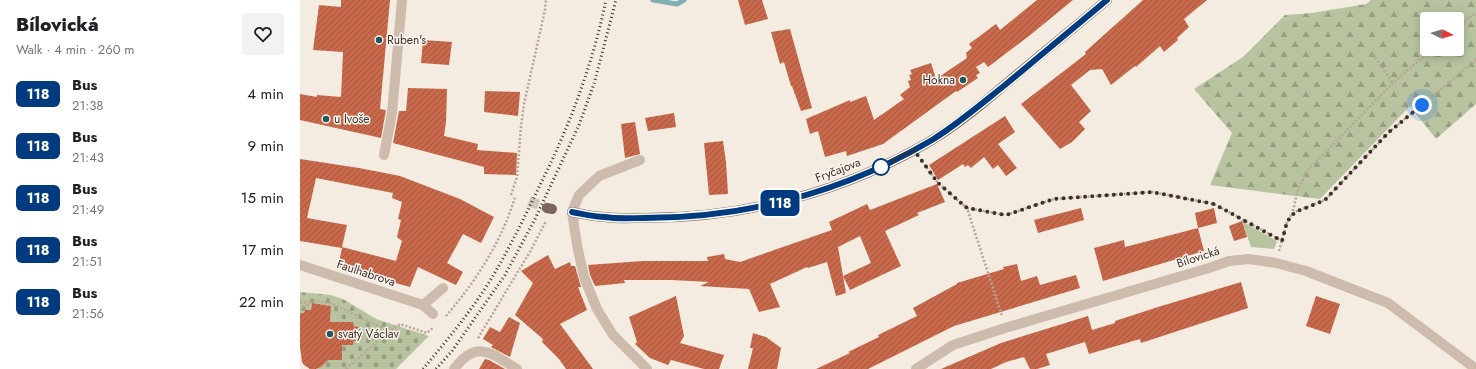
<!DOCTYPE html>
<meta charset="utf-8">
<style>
body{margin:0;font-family:Jost,sans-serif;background:#f2f2f2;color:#202124;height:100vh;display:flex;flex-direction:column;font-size:15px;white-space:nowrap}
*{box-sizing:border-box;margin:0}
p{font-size:13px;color:#757577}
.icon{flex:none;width:22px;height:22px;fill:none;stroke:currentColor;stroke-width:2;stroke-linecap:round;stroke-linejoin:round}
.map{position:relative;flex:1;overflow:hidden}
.details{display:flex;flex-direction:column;background:#fff;width:300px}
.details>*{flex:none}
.badge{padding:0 8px;border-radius:6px;font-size:14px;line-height:26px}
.needle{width:26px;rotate:95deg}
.tools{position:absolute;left:1120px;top:12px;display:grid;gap:8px}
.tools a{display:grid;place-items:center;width:44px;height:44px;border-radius:4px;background:#fff;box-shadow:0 2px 10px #0003;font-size:20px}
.you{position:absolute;width:20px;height:20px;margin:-10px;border:3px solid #fff;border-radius:50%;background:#1a73e8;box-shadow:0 0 0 6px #1a73e833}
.map>.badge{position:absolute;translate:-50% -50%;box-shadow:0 0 0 2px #fff}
.round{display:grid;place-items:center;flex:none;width:42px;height:42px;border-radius:4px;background:#f2f2f2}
.head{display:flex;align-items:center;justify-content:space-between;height:68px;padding:0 16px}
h1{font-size:19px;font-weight:800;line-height:30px}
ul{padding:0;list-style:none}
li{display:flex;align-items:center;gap:12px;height:52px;padding:0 16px}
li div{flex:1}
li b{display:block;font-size:15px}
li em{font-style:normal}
li .badge{min-width:44px;font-weight:700;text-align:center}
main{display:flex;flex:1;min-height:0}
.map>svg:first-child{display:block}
</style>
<main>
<section class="details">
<div class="head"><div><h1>Bílovická</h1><p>Walk · 4 min · 260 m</p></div><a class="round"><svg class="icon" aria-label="heart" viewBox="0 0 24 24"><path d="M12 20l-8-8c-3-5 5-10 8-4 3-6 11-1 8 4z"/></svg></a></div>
<ul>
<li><span class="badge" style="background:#003b80;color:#fff">118</span><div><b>Bus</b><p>21:38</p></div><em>4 min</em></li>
<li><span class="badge" style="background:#003b80;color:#fff">118</span><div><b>Bus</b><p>21:43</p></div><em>9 min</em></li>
<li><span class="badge" style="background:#003b80;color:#fff">118</span><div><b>Bus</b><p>21:49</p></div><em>15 min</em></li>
<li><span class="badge" style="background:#003b80;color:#fff">118</span><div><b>Bus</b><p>21:51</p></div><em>17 min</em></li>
<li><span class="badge" style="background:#003b80;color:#fff">118</span><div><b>Bus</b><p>21:56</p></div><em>22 min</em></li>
</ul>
</section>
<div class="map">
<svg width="1176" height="369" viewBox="0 0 1176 369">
<defs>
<pattern id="forest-firs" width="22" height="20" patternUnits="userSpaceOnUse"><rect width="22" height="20" fill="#b8c4a0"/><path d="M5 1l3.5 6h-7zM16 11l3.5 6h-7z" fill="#97a083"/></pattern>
<pattern id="cemetery-stones" width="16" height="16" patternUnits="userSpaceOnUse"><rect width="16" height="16" fill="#b8c4a0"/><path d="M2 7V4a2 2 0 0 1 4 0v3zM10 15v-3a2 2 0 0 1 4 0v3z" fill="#97a083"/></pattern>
<pattern id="building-hatch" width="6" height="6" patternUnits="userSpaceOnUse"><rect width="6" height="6" fill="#c8694b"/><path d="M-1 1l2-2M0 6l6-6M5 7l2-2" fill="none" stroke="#a4573f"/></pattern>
</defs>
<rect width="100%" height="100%" fill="#f4ebe1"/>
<polygon fill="#b8c4a0" points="942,221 977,241 974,249 951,247"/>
<path fill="url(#forest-firs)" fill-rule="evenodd" d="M1071,0H1176V104L1136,139L1110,106L1020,199L910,185L932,133L894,89L943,57L985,15L1012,13L1066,4ZM1127,19H1157V49H1127Z"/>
<polygon fill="url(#cemetery-stones)" points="0,292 31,295 45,300 76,319 129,336 96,369 16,369 21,367 25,360 42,360 42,345 53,341 60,341 60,327 53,326 53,322 30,322 31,306 12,303 11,310 5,310 4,313 0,313"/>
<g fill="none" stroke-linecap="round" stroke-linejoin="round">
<polyline stroke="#7fb0b2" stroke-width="5" points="353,0 377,4 384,0"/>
</g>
<g fill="url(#building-hatch)" fill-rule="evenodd">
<polygon points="41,0 90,0 80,109 86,110 81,138 0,120 0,94 17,97 17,95 41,97 43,52 13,50 19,5 41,7"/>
<polygon points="438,0 462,0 468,19 445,25"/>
<polygon points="737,0 773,0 729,36 688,67 684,62 676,67 680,73 676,75 678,78 657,92 656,91 583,144 547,156 546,151 525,157 518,131 510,134 506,119 550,100 550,102 566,96 574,120 604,99 600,95 610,87 608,81 611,80 609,75 612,74 610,70 631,63 636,79 667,58 666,53 672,48 669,44 696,24 700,30"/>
<polygon points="843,0 907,0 884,19 889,27 877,38 878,40 864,52 860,46 836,67 835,66 811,85 802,69 790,70 771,85 791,111 779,122 785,129 772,142 760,149 721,104 786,54 785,52"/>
<polygon points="490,29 512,108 501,111 492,86 491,86 484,62 480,64 471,32"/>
<polygon points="123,40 152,42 149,65 121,63"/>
<polygon points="108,88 147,89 146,122 144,136 178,144 177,150 217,153 216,175 184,174 184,167 93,143 99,111 106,111"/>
<polygon points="185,91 220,92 218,116 184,112"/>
<polygon points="374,113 376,127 348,131 345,118"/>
<polygon points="705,116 715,132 698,144 717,168 706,176 698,165 693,169 684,157 671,168 668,165 665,167 663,164 638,180 629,165"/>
<polygon points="335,122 340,154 325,158 321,124"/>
<polygon points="423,141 426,162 428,194 409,195 404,143"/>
<path d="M0,159L59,168L100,176L160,199L194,217L181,243L163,234L147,263L163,272L156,285L118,267L110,287L38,267L42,248L0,241ZM16,178L93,193L92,198L102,202L98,219L101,220L97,237L102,241L96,261L42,247L47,225L7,218Z"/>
<polygon points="637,184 645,202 617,213 619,215 585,231 601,266 550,290 543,276 571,263 560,236 538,247 546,293 536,296 527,262 508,268 507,267 470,284 480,307 459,312 449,289 400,286 409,282 372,280 324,280 325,283 295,286 290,275 288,265 343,261 408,261 407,257 424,254 425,259 440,262 532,230 529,222 567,204 570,210"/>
<polygon points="781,208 784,220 738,233 734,220"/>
<polygon points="914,208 917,223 898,228 895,213"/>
<polygon points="942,221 947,237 934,241 929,226"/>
<polygon points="898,228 904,251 803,281 794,248 824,240 825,247"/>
<polygon points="248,255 255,269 270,262 271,266 275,266 281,287 278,287 287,310 260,324 293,369 266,369 259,359 242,342 243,339 215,315 233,283 221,271"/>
<polygon points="717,264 721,281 737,276 740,285 776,275 780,288 654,326 568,369 516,369 550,353 548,352 579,337 578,335 617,316 613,308 657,284 657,283 704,269 703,267"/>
<polygon points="941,282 948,308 841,343 840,339 789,354 785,342 746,354 750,365 737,369 730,369 724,357 706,362 691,369 641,369 701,343 788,316 792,330 815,323 815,321 858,307"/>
<polygon points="376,296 384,336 380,343 424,355 419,369 404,369 371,360 368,365 350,358 335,344 337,342 329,317"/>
<polygon points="1016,296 1040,304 1030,334 1006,326"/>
<polygon points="12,303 31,306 30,322 53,322 53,326 60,327 60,341 53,341 53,345 42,345 42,360 28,360 21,367 16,369 10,369 4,365 2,362 0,347 0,313 4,313 5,310 11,310"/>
<polygon points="209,317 220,323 210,357 191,347 193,345 183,339 190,327 200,332"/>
<polygon points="453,333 466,337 481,348 477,369 448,369 453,348 450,348"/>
<polygon points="185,359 189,360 205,369 179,369"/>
</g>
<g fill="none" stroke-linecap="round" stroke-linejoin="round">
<polyline stroke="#cfc6bd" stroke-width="10" stroke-dasharray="10 5" stroke-linecap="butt" points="229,201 247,208"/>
<g stroke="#b9a596" stroke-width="2.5" stroke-dasharray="2 2" stroke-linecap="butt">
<polyline points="1157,27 1176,13"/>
<polyline points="1073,54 1093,83"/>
<polyline points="622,161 638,183 667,208 702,316"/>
<polyline points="211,195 217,177 221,126 224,104 245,10 246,0"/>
<polyline points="667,208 706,215 754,199 852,192 914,204 982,241"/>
<polyline points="992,215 998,189 1009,169 1093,83 1132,49"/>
<polyline points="979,251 987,222 991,215 997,211 1025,200 1089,132 1176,60"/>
<polyline points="0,302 9,302"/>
<polyline points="0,310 11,302 17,301 33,304 80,327 93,329"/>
<path d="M146,316C176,281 202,241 215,197"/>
<polyline points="178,338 231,250 246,221"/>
<polyline points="46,369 87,333 100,324 127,333 134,327"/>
</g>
<g stroke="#cdbbac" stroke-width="10">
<polyline points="84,155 92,113 102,0"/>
<polyline points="340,160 299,176 279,195 272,212 277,245 284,277 297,309 313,335 347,369"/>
<polyline points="0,265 123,305 133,314"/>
<polyline points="123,305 143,288"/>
<path d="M154,369C177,339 191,353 217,369"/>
<polyline points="616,369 653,345 705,328 909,268 929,261 949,259 976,263 1006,271 1088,303 1176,369"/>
</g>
<g stroke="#7d675c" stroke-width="10">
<polyline points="247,208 252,209"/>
<path d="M272,212C283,214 294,217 305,217C318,219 331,218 344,218C446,218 545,192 632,140C659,124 683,103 707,83C740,55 774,28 807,0"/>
</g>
<g stroke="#3b302b" stroke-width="3" stroke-dasharray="1 3" stroke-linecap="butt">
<path d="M123,369C149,338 177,304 197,269C213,241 227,212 241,183C270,125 293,63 306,0"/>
<polyline points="136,369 152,351 205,275 235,219 279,125 294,84 316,0"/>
</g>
</g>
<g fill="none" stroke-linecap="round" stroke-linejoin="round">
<g stroke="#fff" stroke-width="9">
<path id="line" d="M272,212C283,214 294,217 305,217C318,219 331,218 344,218C447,218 544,192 632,140C658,124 681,104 705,85C739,57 773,28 807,0"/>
</g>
<use href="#line" stroke="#003b80" stroke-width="6"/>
<polyline stroke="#3b302b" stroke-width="4" stroke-dasharray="0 7.2" points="581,167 614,150 638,183 667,208 706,215 754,199 852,192 914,204 982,241 987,222 992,215 998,211 1025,200 1089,132 1122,105"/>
</g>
<g fill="#1f5a5e" stroke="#fbf5ee" stroke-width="1.5">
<circle cx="79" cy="40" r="4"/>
<circle cx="663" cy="80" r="4"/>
<circle cx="26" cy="119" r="4"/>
<circle cx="30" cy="334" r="4"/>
</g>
<circle fill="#fff" stroke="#003b80" stroke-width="2" cx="581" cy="167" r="8"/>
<g text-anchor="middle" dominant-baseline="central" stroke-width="3" stroke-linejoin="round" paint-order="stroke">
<g font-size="12" fill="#3b302b" stroke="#fbf5ee" text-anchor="start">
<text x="87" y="40">Ruben's</text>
<text x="655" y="80" text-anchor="end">Hokna</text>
<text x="34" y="119">u Ivoše</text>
<text x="38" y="334">svatý Václav</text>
</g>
<g font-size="12" fill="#3b302b" stroke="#fbf5ee">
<text transform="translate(538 170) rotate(-21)">Fryčajova</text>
<text transform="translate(898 257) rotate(-18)">Bílovická</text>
<text transform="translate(66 273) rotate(18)">Faulhabrova</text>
</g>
</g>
</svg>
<div class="tools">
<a><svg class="needle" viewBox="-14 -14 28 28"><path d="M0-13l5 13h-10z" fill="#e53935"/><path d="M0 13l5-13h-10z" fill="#757577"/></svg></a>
</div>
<div class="you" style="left:1122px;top:105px"></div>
<b class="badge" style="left:480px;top:203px;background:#003b80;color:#fff">118</b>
</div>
</main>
